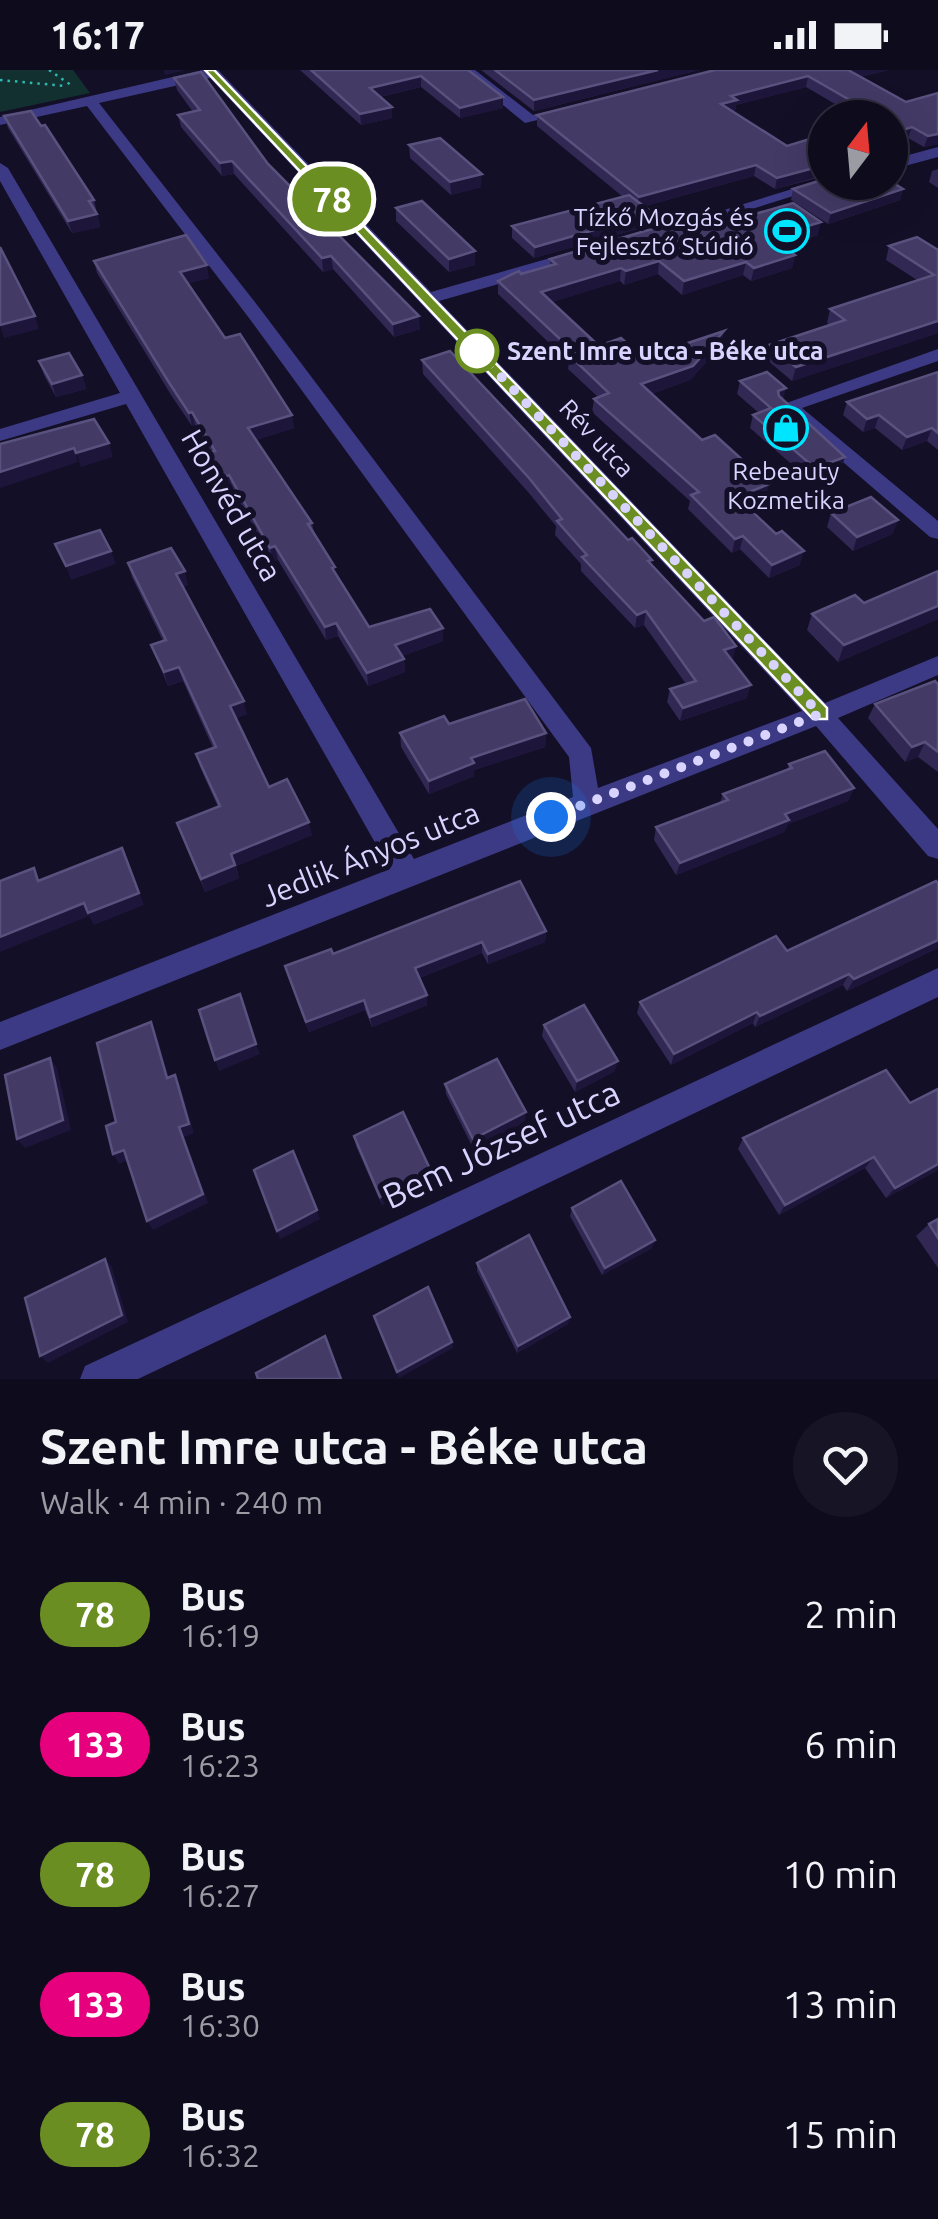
<!DOCTYPE html>
<meta charset="utf-8">
<style>
body{margin:0;font-family:Ubuntu,sans-serif;background:#171425;color:#f1f3f6;height:100vh;display:flex;flex-direction:column;font-size:38px;white-space:nowrap}
*{box-sizing:border-box;margin:0}
p{font-size:32px;color:#9b9ba3}
.icon{flex:none;width:55px;height:55px;fill:none;stroke:currentColor;stroke-width:2;stroke-linecap:round;stroke-linejoin:round}
.map{position:relative;height:1309px;overflow:hidden}
.details{display:flex;flex-direction:column;background:#0e0b1c;flex:1}
.details>*{flex:none}
.badge{padding:0 20px;border-radius:32px;font-size:35px;line-height:65px}
.needle{width:65px;rotate:16deg}
.buttons{position:absolute;left:808px;top:30px;display:grid;gap:20px}
.buttons a{display:grid;place-items:center;width:100px;height:100px;border-radius:50%;background:#0e0b1c;box-shadow:0 10px 40px #0002,0 0 0 2px #2e2b3b;font-size:50px}
.you{position:absolute;width:50px;height:50px;margin:-25px;border:8px solid #fff;border-radius:50%;background:#1a73e8;box-shadow:0 0 0 15px #1a73e833}
.map>.badge{position:absolute;translate:-50% -50%;box-shadow:0 0 0 5px #fff}
.round{display:grid;place-items:center;flex:none;width:105px;height:105px;border-radius:52px;background:#171425}
.overview{display:flex;align-items:center;justify-content:space-between;height:170px;padding:0 40px}
h1{font-size:48px;font-weight:700;line-height:75px}
ul{padding:0;list-style:none}
li{display:flex;align-items:center;gap:30px;height:130px;padding:0 40px}
li div{flex:1}
li b{display:block;font-size:38px}
li em{font-style:normal}
li .badge{min-width:110px;font-weight:700;text-align:center}
.status{display:flex;justify-content:space-between;align-items:center;height:70px;padding:0 50px;background:#0e0b1c;direction:ltr}
.status svg{height:28px;fill:currentColor}
.map>svg:first-child{display:block}
</style>
<div class="status"><b>16:17</b><svg viewBox="0 0 49 12"><path d="M0 12V9h3v3zM5 12V6h3v6zM10 12V3h3v9zM15 12V0h3v12zM26 1h20v11H26zM47 4h2v5h-2z"/></svg></div>
<div class="map">
<svg width="938" height="1309" viewBox="0 0 938 1309">
<rect width="100%" height="100%" fill="#130f26"/>
<polygon fill="#12302f" points="0,0 73,0 90,23 0,42"/>
<g fill="none" stroke-linecap="round" stroke-linejoin="round">
<g stroke="#2fb8b0" stroke-width="2.5" stroke-dasharray="2.5 5" stroke-linecap="butt">
<polyline points="49,0 71,15"/>
<polyline points="0,10 66,16"/>
</g>
<g fill="#3d3a85" fill-rule="evenodd">
<path d="M203,0H218L431,222L575,181H587V189L439,231L825,633L938,586V605L838,648L938,759V789L928,786L816,656L0,980V952L390,799L126,334L0,371V359L120,323L0,111V93L8,98L414,789L573,727L569,687L249,248L87,36L0,55V47ZM210,8L802,641L598,718L591,678L261,240L99,33Z"/>
<polygon points="460,0 475,0 533,45 568,37 575,41 525,53"/>
<polygon points="938,77 938,87 890,100 890,90"/>
<polygon points="825,109 825,112 838,112 650,171 636,167"/>
<polygon points="938,279 938,291 802,338 938,451 938,469 930,467 778,336"/>
<polygon points="938,898 938,927 138,1309 80,1309 85,1296"/>
</g>
</g>
<g fill="#312854">
<polygon points="300,0 468,0 503,27 503,38 460,48 421,17 380,27 392,48 361,55"/>
<polygon points="481,0 699,0 534,41"/>
<polygon points="715,0 888,0 860,7 938,74 924,77 908,68 900,71 890,65 890,48 859,48 806,17 736,35 735,41 732,41 787,76 825,72 825,106 775,119 754,106 645,136 653,143 652,155 534,188 512,168 512,156 623,127 537,56 537,45"/>
<polygon points="174,8 268,94 420,259 394,267 333,199 323,202 234,104 222,106 181,57 178,45 193,42 177,20"/>
<polygon points="4,46 41,56 94,130 100,157 72,163 8,58"/>
<polygon points="409,75 481,117 451,125 410,88"/>
<polygon points="938,99 938,118 929,112 932,101"/>
<polygon points="793,119 903,119 900,130 828,154 791,130"/>
<polygon points="396,138 475,195 449,202 396,151"/>
<polygon points="741,148 818,165 783,176 795,185 792,198 751,211 743,205 682,225 658,204 624,215 620,211 552,232 599,276 643,288 722,275 690,310 651,324 766,428 746,436 800,495 769,508 740,479 732,483 688,439 690,431 592,342 594,329 598,327 568,299 569,292 498,224 498,211 550,195 550,189 677,160"/>
<polygon points="889,176 938,180 938,263 792,311 766,289 769,275 830,255 827,253 830,239 917,210 886,190"/>
<polygon points="94,191 209,208 188,213 225,268 294,358 256,370 312,453 314,463 336,504 369,557 443,571 402,586 404,589 405,602 368,616 338,566 326,570 278,490 273,491 232,418 226,420 212,396 211,382 195,355 192,356 171,325 97,203"/>
<polygon points="422,290 651,495 704,551 736,576 732,590 747,628 680,651 667,632 670,619 686,614 644,555 635,558 581,501 581,494 555,465 556,456 528,422 423,304"/>
<polygon points="39,291 82,305 86,319 56,327 44,305"/>
<polygon points="938,302 938,380 927,371 902,380 875,358 863,362 843,345 847,332"/>
<polygon points="740,311 783,330 845,387 841,400 811,411 750,358 753,345 759,343 737,324"/>
<polygon points="831,443 898,450 892,464 853,481 827,457"/>
<polygon points="128,493 188,515 183,517 247,644 236,648 269,717 312,765 236,796 239,808 205,822 177,753 218,737 200,697 196,684 213,678 183,611 168,616 151,575 163,571 132,507"/>
<polygon points="938,501 938,549 838,592 807,560 812,544 864,533"/>
<polygon points="938,614 938,702 918,687 905,692 868,648 875,634"/>
<polygon points="449,654 546,663 545,677 474,700 474,706 429,724 401,677 400,663"/>
<polygon points="789,694 854,718 848,731 788,754 784,762 676,805 654,770 656,757 720,733 723,724 787,700"/>
<polygon points="938,813 938,878 847,921 843,915 755,957 753,953 671,995 637,943 640,932 787,881"/>
<polygon points="546,861 545,872 488,894 482,883 419,908 427,935 372,957 365,940 309,962 285,896 333,884"/>
<polygon points="544,955 615,1001 575,1022 542,966"/>
<polygon points="886,1000 938,1100 886,1128 865,1098 779,1145 738,1079 743,1068"/>
<polygon points="445,1014 525,1052 473,1078 446,1024"/>
<polygon points="354,1066 432,1110 382,1135 356,1076"/>
<polygon points="572,1138 652,1178 602,1205 570,1146"/>
<polygon points="938,1149 938,1198 916,1166 929,1154"/>
<polygon points="477,1193 568,1254 517,1283 477,1201"/>
</g>
<g fill="#1d163a">
<polygon points="164,0 186,0 165,5"/>
<polygon points="658,0 699,0 534,41 534,30"/>
<polygon points="850,0 888,0 845,11"/>
<polygon points="421,6 421,17 371,29 370,18"/>
<polygon points="808,6 806,17 736,35 735,41 719,45 721,34 731,26"/>
<polygon points="503,27 503,38 460,48 460,38"/>
<polygon points="392,37 392,48 361,55 360,44"/>
<polygon points="912,57 908,68 900,71 903,60"/>
<polygon points="938,64 938,74 924,77 928,66"/>
<polygon points="232,91 234,104 222,106 220,93"/>
<polygon points="756,95 754,106 637,138 639,127"/>
<polygon points="825,95 824,105 775,119 777,108"/>
<polygon points="482,104 481,117 451,125 450,112"/>
<polygon points="903,119 900,130 828,154 831,143"/>
<polygon points="653,143 652,155 534,188 535,177"/>
<polygon points="97,144 100,157 72,163 68,151"/>
<polygon points="821,152 818,165 768,181 771,167"/>
<polygon points="475,181 475,195 449,202 449,189"/>
<polygon points="795,185 792,198 751,211 754,198"/>
<polygon points="331,186 333,199 323,202 322,188"/>
<polygon points="659,191 658,204 624,215 626,201"/>
<polygon points="746,192 743,205 682,225 684,211"/>
<polygon points="207,195 209,208 183,215 180,202"/>
<polygon points="621,198 620,211 540,236 541,222"/>
<polygon points="35,246 39,259 4,268 0,255"/>
<polygon points="419,246 420,259 394,267 393,254"/>
<polygon points="938,251 938,263 792,311 796,297"/>
<polygon points="724,261 722,275 690,310 639,328 641,314"/>
<polygon points="82,305 86,319 56,327 52,314"/>
<polygon points="786,318 783,330 775,334 778,321"/>
<polygon points="192,342 195,355 192,356 189,343"/>
<polygon points="292,345 294,358 250,372 248,358"/>
<polygon points="879,345 875,358 863,362 867,349"/>
<polygon points="932,358 927,371 902,380 907,367"/>
<polygon points="109,373 113,387 81,397 76,383"/>
<polygon points="74,378 78,392 0,418 0,402"/>
<polygon points="845,387 841,400 811,411 815,398"/>
<polygon points="229,405 232,418 226,420 224,407"/>
<polygon points="769,414 766,428 733,441 737,427"/>
<polygon points="898,450 892,464 853,481 857,467"/>
<polygon points="743,466 740,479 732,483 735,469"/>
<polygon points="275,476 278,490 273,491 270,478"/>
<polygon points="111,481 116,494 71,510 66,496"/>
<polygon points="804,481 800,495 769,508 772,495"/>
<polygon points="185,501 188,515 180,518 176,504"/>
<polygon points="938,536 938,549 838,592 844,575"/>
<polygon points="646,541 644,555 635,558 637,545"/>
<polygon points="336,553 338,566 326,570 325,557"/>
<polygon points="443,558 443,571 396,588 395,575"/>
<polygon points="736,576 733,589 721,593 724,580"/>
<polygon points="404,589 405,602 368,616 367,603"/>
<polygon points="179,597 183,611 168,616 164,602"/>
<polygon points="751,615 747,628 680,651 683,638"/>
<polygon points="244,631 247,644 233,649 230,636"/>
<polygon points="546,663 545,677 474,700 474,706 429,724 429,711 471,688"/>
<polygon points="925,672 918,687 905,692 912,677"/>
<polygon points="854,718 848,731 788,754 784,762 676,805 680,793 785,744"/>
<polygon points="309,752 312,765 236,796 239,808 205,822 201,809 231,784"/>
<polygon points="122,778 144,835 94,855 89,846 0,882 0,867 84,833"/>
<polygon points="546,861 545,872 488,894 488,884"/>
<polygon points="938,870 938,878 847,921 854,909"/>
<polygon points="482,872 482,883 416,909 415,898"/>
<polygon points="849,904 843,915 755,957 760,946"/>
<polygon points="427,925 427,935 372,957 370,947"/>
<polygon points="364,930 365,940 309,962 306,952"/>
<polygon points="757,942 753,953 671,995 674,984"/>
<polygon points="151,952 156,963 172,1018 167,1008"/>
<polygon points="256,974 260,984 219,1001 215,990"/>
<polygon points="50,988 57,998 71,1060 25,1078 17,1069"/>
<polygon points="618,991 615,1001 575,1022 577,1011"/>
<polygon points="175,1005 180,1015 194,1063 184,1067 208,1133 153,1160 147,1151 179,1057"/>
<polygon points="526,1042 525,1052 473,1078 473,1069"/>
<polygon points="124,1080 130,1089 119,1094 113,1084"/>
<polygon points="874,1087 865,1098 779,1145 785,1135"/>
<polygon points="938,1094 938,1100 886,1128 895,1118"/>
<polygon points="431,1101 432,1110 382,1135 380,1127"/>
<polygon points="317,1140 320,1149 280,1169 277,1161"/>
<polygon points="655,1170 652,1178 602,1205 605,1198"/>
<polygon points="105,1189 112,1197 128,1252 48,1293 40,1286"/>
<polygon points="570,1247 568,1254 517,1283 518,1276"/>
<polygon points="452,1272 453,1278 399,1308 397,1302"/>
</g>
<g fill="#433a66" stroke="#5a527e" stroke-width="2.5">
<polygon points="311,0 468,0 503,27 460,38 421,6 370,18 392,37 360,44"/>
<polygon points="495,0 658,0 534,30"/>
<polygon points="715,0 850,0 848,0 906,32 938,23 938,64 928,66 912,57 903,60 890,52 890,48 881,48 808,6 731,26 737,30 721,34 787,76 816,67 825,72 825,95 777,108 756,95 639,127 537,45"/>
<polygon points="201,2 268,94 419,246 393,254 331,186 322,188 232,91 220,93 178,45 200,40 174,8"/>
<polygon points="31,41 41,56 45,55 94,130 89,131 97,144 68,151 4,46"/>
<polygon points="440,68 482,104 450,112 409,75"/>
<polygon points="825,109 825,112 890,112 890,111 903,119 831,143 793,119"/>
<polygon points="629,125 653,143 535,177 512,156"/>
<polygon points="422,131 475,181 449,189 396,138"/>
<polygon points="793,133 821,152 771,167 795,185 754,198 746,192 684,211 659,191 626,201 621,198 541,222 599,276 621,268 643,288 724,261 693,296 641,314 702,370 715,365 769,414 737,427 776,464 782,461 804,481 772,495 743,466 735,469 691,425 699,422 594,329 609,323 569,285 575,283 498,211 519,201 521,204 556,194 550,189 669,154 677,160 733,143 741,148"/>
<polygon points="186,165 207,195 180,202 225,268 240,264 292,345 248,358 312,453 308,454 335,497 332,498 369,557 430,539 443,558 395,575 404,589 367,603 336,553 325,557 275,476 270,478 229,405 224,407 209,382 215,381 192,342 189,343 168,311 94,191"/>
<polygon points="917,167 938,180 938,251 796,297 769,275 845,250 830,239 934,205 889,176"/>
<polygon points="0,177 35,246 0,255"/>
<polygon points="450,281 628,470 632,468 652,490 648,491 704,551 714,547 736,576 724,580 751,615 683,638 670,619 696,611 646,541 637,545 582,487 587,485 557,451 562,449 529,408 422,290"/>
<polygon points="69,283 82,305 52,314 39,291"/>
<polygon points="767,302 786,318 778,321 779,326 845,387 815,398 753,345 771,338 740,311"/>
<polygon points="938,302 938,363 932,358 907,367 879,345 867,349 847,332"/>
<polygon points="94,349 109,373 76,383 74,378 0,402 0,374"/>
<polygon points="871,427 898,450 857,467 831,443"/>
<polygon points="100,460 111,481 66,496 55,474"/>
<polygon points="171,478 185,501 176,504 244,631 230,636 269,717 287,709 309,752 231,784 235,795 201,809 177,753 220,736 196,684 216,677 179,597 164,602 151,575 166,570 128,493"/>
<polygon points="938,501 938,536 844,575 812,544 855,525 864,533"/>
<polygon points="935,611 938,614 938,682 925,672 912,677 875,634"/>
<polygon points="525,629 546,663 471,688 474,693 429,711 400,663 444,646 449,654"/>
<polygon points="825,681 854,718 785,744 789,750 680,793 656,757 728,730 723,724 792,698 789,694"/>
<polygon points="122,778 139,823 88,843 84,833 0,867 0,811 34,798 38,811"/>
<polygon points="520,811 546,861 488,884 482,872 415,898 427,925 370,947 364,930 306,952 285,896 331,879 333,884"/>
<polygon points="936,811 938,813 938,870 854,909 849,904 760,946 757,942 674,984 640,932 776,866 787,881"/>
<polygon points="240,924 256,974 215,990 199,940"/>
<polygon points="584,935 618,991 577,1011 544,955"/>
<polygon points="151,952 167,1008 175,1005 189,1054 179,1057 203,1124 147,1151 124,1080 113,1084 106,1056 116,1052 97,973"/>
<polygon points="50,988 63,1050 17,1069 5,1005"/>
<polygon points="497,989 526,1042 473,1069 445,1014"/>
<polygon points="886,1000 910,1033 938,1019 938,1094 895,1118 874,1087 785,1135 743,1068"/>
<polygon points="403,1042 431,1101 380,1127 354,1066"/>
<polygon points="293,1081 317,1140 277,1161 254,1100"/>
<polygon points="621,1111 655,1170 605,1198 572,1138"/>
<polygon points="938,1149 938,1168 929,1154"/>
<polygon points="529,1165 570,1247 518,1276 477,1193"/>
<polygon points="105,1189 122,1245 40,1286 25,1228"/>
<polygon points="428,1217 452,1272 397,1302 374,1246"/>
<polygon points="325,1266 341,1309 258,1309 256,1303"/>
</g>
<polygon fill="#6b8e23" stroke="#fff" stroke-width="2.5" points="205,0 214,0 827,638 827,649 813,649"/>
<g fill="none" stroke-linecap="round" stroke-linejoin="round">
<polyline stroke="#d9d4ff" stroke-width="10" stroke-dasharray="0 18" points="477,281 820,644 551,747"/>
</g>
<defs>
<g id="stadium-ring" transform="scale(2.25)"><circle r="9.5" fill="#130f26" stroke="#00e5ff" stroke-width="1.5"/><path d="M0-5a6.5 5 0 1 0 0 10a6.5 5 0 1 0 0-10ZM-3.5-1.8h7v3.6h-7Z" fill="#00e5ff"/></g>
<g id="shop-ring" transform="scale(2.25)"><circle r="9.5" fill="#130f26" stroke="#00e5ff" stroke-width="1.5"/><path d="M-5-2.5h2.3a2.7 3.5 0 0 1 5.4 0H5L5.5 6h-11ZM-1.5-2.5h3a1.5 2.3 0 0 0-3 0Z" fill="#00e5ff"/></g>
</defs>
<g fill-rule="evenodd">
<use href="#stadium-ring" x="787" y="161"/>
<use href="#shop-ring" x="786" y="358"/>
</g>
<circle fill="#fff" stroke="#6b8e23" stroke-width="5" cx="477" cy="281" r="20"/>
<g text-anchor="middle" dominant-baseline="central" stroke-width="10" stroke-linejoin="round" paint-order="stroke">
<g font-size="25" fill="#d9d4ff" stroke="#130f26" text-anchor="end">
<text x="754" y="147">Tízkő Mozgás és<tspan x="754" dy="29">Fejlesztő Stúdió</tspan></text>
<text x="786" y="401" text-anchor="middle">Rebeauty<tspan x="786" dy="29">Kozmetika</tspan></text>
</g>
<g font-size="25" font-weight="bold" fill="#d9d4ff" stroke="#130f26" text-anchor="start">
<text x="507" y="281">Szent Imre utca - Béke utca</text>
</g>
<g font-size="25" fill="#d9d4ff" stroke="#130f26">
<text transform="translate(597 368) rotate(47)">Rév utca</text>
</g>
<g font-size="30" fill="#d9d4ff" stroke="#130f26">
<text transform="translate(232 435) rotate(60)">Honvéd utca</text>
<text transform="translate(370 784) rotate(-22)">Jedlik Ányos utca</text>
</g>
<g font-size="35" fill="#d9d4ff" stroke="#130f26">
<text transform="translate(501 1074) rotate(-25)">Bem József utca</text>
</g>
</g>
</svg>
<div class="buttons">
<a><svg class="needle" viewBox="-14 -14 28 28"><path d="M0-13l5 13h-10z" fill="#e53935"/><path d="M0 13l5-13h-10z" fill="#9b9ba3"/></svg></a>
</div>
<div class="you" style="left:551px;top:747px"></div>
<b class="badge" style="left:332px;top:129px;background:#6b8e23;color:#fff">78</b>
</div>
<section class="details">
<div class="overview"><div><h1>Szent Imre utca - Béke utca</h1><p>Walk · 4 min · 240 m</p></div><a class="round"><svg class="icon" aria-label="heart" viewBox="0 0 24 24"><path d="M12 20l-8-8c-3-5 5-10 8-4 3-6 11-1 8 4z"/></svg></a></div>
<ul>
<li><span class="badge" style="background:#6b8e23;color:#fff">78</span><div><b>Bus</b><p>16:19</p></div><em>2 min</em></li>
<li><span class="badge" style="background:#e6007e;color:#fff">133</span><div><b>Bus</b><p>16:23</p></div><em>6 min</em></li>
<li><span class="badge" style="background:#6b8e23;color:#fff">78</span><div><b>Bus</b><p>16:27</p></div><em>10 min</em></li>
<li><span class="badge" style="background:#e6007e;color:#fff">133</span><div><b>Bus</b><p>16:30</p></div><em>13 min</em></li>
<li><span class="badge" style="background:#6b8e23;color:#fff">78</span><div><b>Bus</b><p>16:32</p></div><em>15 min</em></li>
</ul>
</section>
